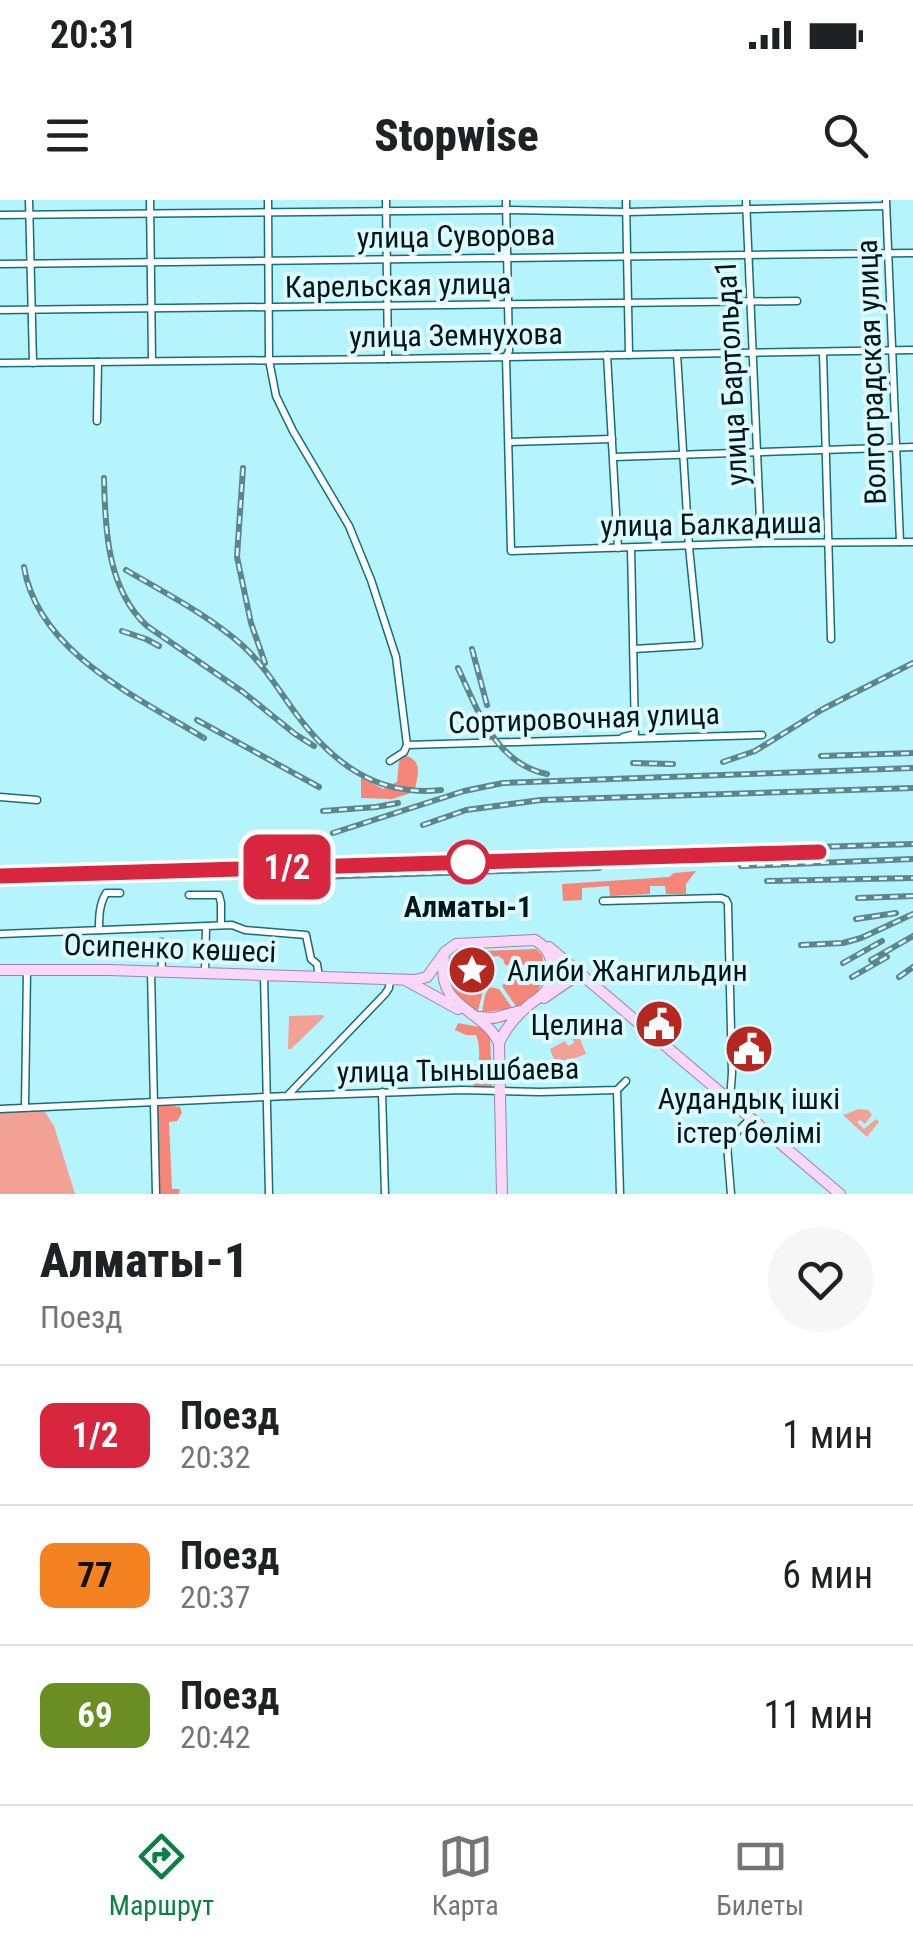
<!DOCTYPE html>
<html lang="ru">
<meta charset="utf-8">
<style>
body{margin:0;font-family:"Roboto Condensed",sans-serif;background:#f6f6f6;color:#202124;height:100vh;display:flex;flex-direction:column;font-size:38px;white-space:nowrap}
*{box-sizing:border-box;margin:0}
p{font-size:32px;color:#757577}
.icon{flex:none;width:55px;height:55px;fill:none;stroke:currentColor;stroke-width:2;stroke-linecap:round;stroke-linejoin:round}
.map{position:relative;height:994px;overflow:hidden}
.details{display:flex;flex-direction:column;background:#fff;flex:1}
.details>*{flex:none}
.badge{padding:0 20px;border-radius:15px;font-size:35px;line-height:65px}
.map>.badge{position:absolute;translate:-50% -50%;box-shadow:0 0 0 5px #fff}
.round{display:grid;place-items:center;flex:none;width:105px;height:105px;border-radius:52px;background:#f6f6f6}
.headline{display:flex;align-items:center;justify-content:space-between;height:170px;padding:0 40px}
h1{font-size:48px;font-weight:800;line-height:75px}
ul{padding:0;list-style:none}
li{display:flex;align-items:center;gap:30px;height:140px;padding:0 40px;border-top:2px solid #e0e0e0}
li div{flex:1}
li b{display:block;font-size:38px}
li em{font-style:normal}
li .badge{min-width:110px;font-weight:700;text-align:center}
.status{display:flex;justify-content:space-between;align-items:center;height:70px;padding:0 50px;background:#fff;direction:ltr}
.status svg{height:28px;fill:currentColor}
header{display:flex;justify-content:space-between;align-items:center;height:130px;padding:0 40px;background:#fff;font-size:45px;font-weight:800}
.tab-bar{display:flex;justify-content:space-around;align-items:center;height:140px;border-top:2px solid #e0e0e0;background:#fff;font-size:28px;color:#757577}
.tab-bar a{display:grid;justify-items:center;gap:5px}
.tab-bar .current{color:#0b8043}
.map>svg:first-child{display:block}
</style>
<div class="status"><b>20:31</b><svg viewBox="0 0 49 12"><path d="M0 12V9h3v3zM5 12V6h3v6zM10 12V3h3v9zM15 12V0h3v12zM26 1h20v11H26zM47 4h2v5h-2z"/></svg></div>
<header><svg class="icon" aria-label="menu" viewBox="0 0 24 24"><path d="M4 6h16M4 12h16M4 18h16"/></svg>Stopwise<svg class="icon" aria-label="search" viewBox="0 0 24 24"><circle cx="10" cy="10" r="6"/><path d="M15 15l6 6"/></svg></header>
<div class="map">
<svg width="913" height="994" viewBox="0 0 913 994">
<rect width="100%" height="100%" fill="#b5f3fd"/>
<g fill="#f2a195">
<polygon points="323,815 324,817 291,849 288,849 289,816"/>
<polygon points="578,834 586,854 575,858 555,862 550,849 565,841 568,846 574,843 572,837"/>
<polygon points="43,909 54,926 75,994 0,994 0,911"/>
<polygon points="859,909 868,910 872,915 865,924 860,920 857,922 864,929 876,919 879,922 867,937 843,915"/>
</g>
<g fill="#f68678">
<path d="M403,555C424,559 418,576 414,592L392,599L361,598V577L383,589L397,582L399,562Z"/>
<polygon points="696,671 686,684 686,694 666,694 665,686 650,686 650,694 610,696 609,686 582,688 582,700 563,701 562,684 669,677 674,673"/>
<polygon points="536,749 542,755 544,765 505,765 503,759 498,756 491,757 481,765 477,761 477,751"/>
<path d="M544,770C541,792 536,797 517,808L502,786L507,779L506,771Z"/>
<path d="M447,774H462L466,780C473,783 478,781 484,787L478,811C461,805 451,791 447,774Z"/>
<polygon points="489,787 499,789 513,809 482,812 485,795"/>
<path d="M458,823L479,827L490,835L492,887H473C479,872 482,850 476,835H466L455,830Z"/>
<polygon points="157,904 180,907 182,913 177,921 169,922 172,989 180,989 179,994 158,994"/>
</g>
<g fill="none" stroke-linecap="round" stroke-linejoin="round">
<g stroke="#166e79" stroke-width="9">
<g id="minor">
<polyline points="29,0 33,163"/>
<polyline points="150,0 152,161"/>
<polyline points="268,0 269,160 276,196 293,231 349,326 371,380 396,457 407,545 404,552 390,561"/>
<polyline points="386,0 388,159"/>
<polyline points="506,0 509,151 506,157 511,351 761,343 913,342"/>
<polyline points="626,0 629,155"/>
<polyline points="746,0 761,343"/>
<polyline points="886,0 900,342"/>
<polyline points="0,15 506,10 627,12 886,6"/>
<polyline points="0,64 913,53"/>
<polyline points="0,110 797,101"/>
<polyline points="823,152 831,439"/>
<polyline points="607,155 618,348"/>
<polyline points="0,163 388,159 913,150"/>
<polyline points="97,221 98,162"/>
<polyline points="509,242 612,239"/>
<polyline points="614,257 913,247"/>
<polyline points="634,449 699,445 689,347 677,154"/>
<polyline points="623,537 635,534 631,348"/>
<polyline points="407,545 762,535"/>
<polyline points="0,597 37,600"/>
<polyline points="189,695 219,695 221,703 221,725"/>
<polyline points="603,701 721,698 726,700 728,704 732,873 730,900"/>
<path d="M99,730C99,717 99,705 106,693H120"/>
<polyline points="0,734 232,725 245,730 306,735 311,759 317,764 319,777"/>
<polyline points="161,742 162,771"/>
<polyline points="151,772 156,994"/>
<polyline points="205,773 206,727"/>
<polyline points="264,775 269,994"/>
<polyline points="617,890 620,994"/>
<polyline points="382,892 385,994"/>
<polyline points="288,896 462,890 540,892 617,890 626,881"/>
<polyline points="25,907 27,770"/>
<polyline points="0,909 287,896 385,794 389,788 390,779"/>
<polyline points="731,994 727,945 731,938 750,919"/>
</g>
</g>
<g stroke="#a083a6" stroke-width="12">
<g id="major">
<polyline points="549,747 840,994"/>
<path d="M444,758C436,810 482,807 499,843L502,994"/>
<path d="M0,770H109L415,780L427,777L445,752L456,744L535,740C552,750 558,771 547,789C543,796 535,800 529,805C516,816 506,827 499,843"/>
<polyline points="407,781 458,809"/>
<polyline points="544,798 573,778 575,773 573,767"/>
<polyline points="479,817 494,818 520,811"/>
</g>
</g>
<use href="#minor" stroke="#fff" stroke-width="6"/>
<use href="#major" stroke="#fad7f7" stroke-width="10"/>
<g stroke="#5c868d" stroke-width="6">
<g id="rail">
<polyline points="243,268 237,357 251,423 265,463"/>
<path d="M104,278C105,329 107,389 147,426L243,492L295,534L314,546"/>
<path d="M24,367C38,452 137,497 204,538"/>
<path d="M126,370C165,393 208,415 242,445C263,464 278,489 294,511C331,562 376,597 441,590"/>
<polyline points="122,431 146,439 159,446"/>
<polyline points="472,449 487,505"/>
<path d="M458,468C478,511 496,564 547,574"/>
<polyline points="197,520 319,587"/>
<polyline points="821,556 913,553"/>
<polyline points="723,562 755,551 823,509 913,463"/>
<polyline points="633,563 673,564"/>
<polyline points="323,611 376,607 398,603"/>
<polyline points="423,625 466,610 541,600 913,588"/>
<polyline points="333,633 464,591 503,583 913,568"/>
<polyline points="741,666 913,659"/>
<polyline points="0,672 913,644"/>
<polyline points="249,677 285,678 599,668"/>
<polyline points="767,681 913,678"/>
<polyline points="858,698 913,696"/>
<polyline points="856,719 896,713"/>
<polyline points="801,745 843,743 861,738 913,714"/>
<polyline points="871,760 913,736"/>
<polyline points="843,763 882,741"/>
<polyline points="852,777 887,757"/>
<polyline points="899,777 913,767"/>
</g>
</g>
<use href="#rail" stroke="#dcfaff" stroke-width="2.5" stroke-dasharray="8" stroke-linecap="butt"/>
</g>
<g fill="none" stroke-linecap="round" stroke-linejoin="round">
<g stroke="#fff" stroke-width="22">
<polyline id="line" points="0,676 819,652"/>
</g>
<use href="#line" stroke="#d7263d" stroke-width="15"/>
</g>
<defs>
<g id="sight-disc" transform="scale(2.5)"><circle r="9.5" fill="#b62720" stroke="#dcfaff"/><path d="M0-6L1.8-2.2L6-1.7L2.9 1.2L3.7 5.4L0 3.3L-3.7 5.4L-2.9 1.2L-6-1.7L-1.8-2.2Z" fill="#fff"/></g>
<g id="civic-disc" transform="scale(2.5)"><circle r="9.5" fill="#b62720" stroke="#dcfaff"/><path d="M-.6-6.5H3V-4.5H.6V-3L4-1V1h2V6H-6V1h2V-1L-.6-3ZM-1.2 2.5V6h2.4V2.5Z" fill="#fff"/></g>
</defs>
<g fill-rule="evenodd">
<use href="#sight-disc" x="472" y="770"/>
<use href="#civic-disc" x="659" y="824"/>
<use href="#civic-disc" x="749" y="849"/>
</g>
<circle fill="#fff" stroke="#d7263d" stroke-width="5" cx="468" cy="662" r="20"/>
<g text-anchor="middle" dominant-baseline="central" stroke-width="8" stroke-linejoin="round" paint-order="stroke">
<g font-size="30" fill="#00171a" stroke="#dcfaff">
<text transform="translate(456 36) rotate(-1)">улица Суворова</text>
<text transform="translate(398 85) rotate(-1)">Карельская улица</text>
<text transform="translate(456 135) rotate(-1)">улица Земнухова</text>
<text transform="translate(871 172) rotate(-92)">Волгоградская улица</text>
<text transform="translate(731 173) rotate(-93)">улица Бартольда1</text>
<text transform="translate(711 324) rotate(-1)">улица Балкадиша</text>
<text transform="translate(584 518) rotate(-2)">Сортировочная улица</text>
<text transform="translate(170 748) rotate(2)">Осипенко көшесі</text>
<text transform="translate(458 870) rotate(-1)">улица Тынышбаева</text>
</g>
<g font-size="30" font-weight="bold" fill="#00171a" stroke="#dcfaff">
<text x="468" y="706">Алматы-1</text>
</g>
<g font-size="30" fill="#00171a" stroke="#dcfaff" text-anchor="start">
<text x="507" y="770">Алиби Жангильдин</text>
<text x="624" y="824" text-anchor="end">Целина</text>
<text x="749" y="898" text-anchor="middle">Аудандық ішкі<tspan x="749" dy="34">істер бөлімі</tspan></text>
</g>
</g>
</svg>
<b class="badge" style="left:287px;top:667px;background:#d7263d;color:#fff">1/2</b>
</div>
<section class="details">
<div class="headline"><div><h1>Алматы-1</h1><p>Поезд</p></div><a class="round"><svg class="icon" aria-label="heart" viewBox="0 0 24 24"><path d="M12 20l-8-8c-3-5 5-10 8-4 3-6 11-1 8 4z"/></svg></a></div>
<ul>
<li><span class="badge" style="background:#d7263d;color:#fff">1/2</span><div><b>Поезд</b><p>20:32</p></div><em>1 мин</em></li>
<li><span class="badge" style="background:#f58220;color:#111">77</span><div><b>Поезд</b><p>20:37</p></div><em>6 мин</em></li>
<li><span class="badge" style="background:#6b8e23;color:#fff">69</span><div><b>Поезд</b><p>20:42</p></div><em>11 мин</em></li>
</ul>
</section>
<nav class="tab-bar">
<a class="current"><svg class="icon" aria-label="directions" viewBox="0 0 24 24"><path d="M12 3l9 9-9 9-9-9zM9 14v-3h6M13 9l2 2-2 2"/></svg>Маршрут</a>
<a><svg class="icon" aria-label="map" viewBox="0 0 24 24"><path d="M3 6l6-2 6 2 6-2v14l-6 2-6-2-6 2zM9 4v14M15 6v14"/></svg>Карта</a>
<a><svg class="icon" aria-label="tickets" viewBox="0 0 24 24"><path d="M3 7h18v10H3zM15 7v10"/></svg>Билеты</a>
</nav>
